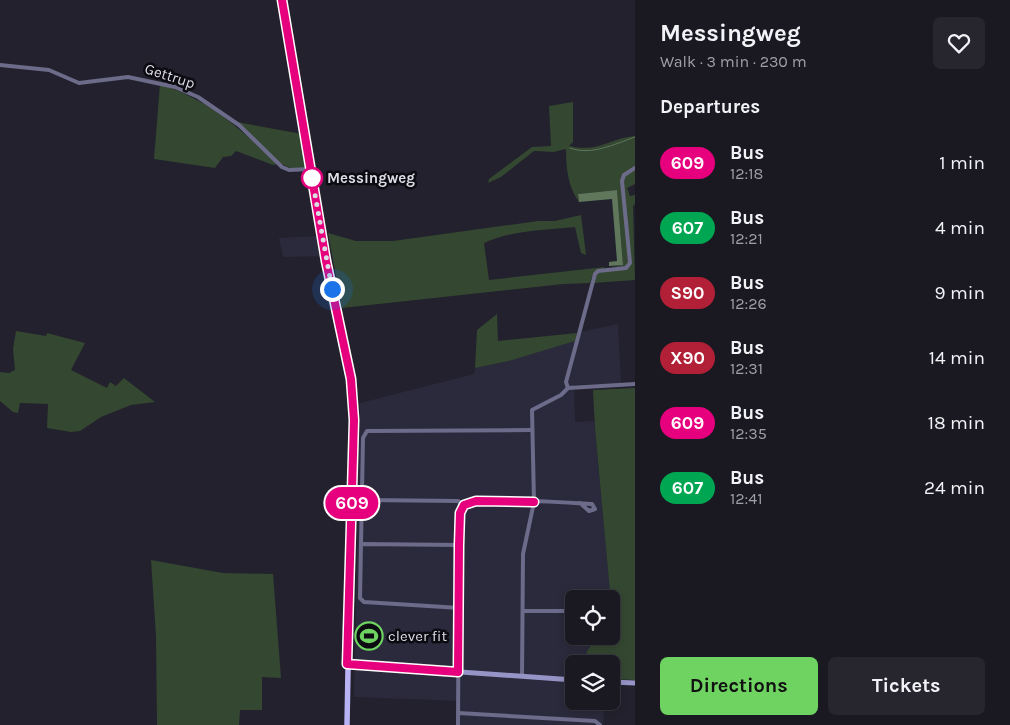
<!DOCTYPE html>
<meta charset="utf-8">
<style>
body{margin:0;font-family:Karla,sans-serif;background:#27262f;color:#f1f3f6;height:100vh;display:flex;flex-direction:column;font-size:19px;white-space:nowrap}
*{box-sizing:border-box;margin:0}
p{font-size:16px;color:#9fa0a5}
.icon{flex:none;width:28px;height:28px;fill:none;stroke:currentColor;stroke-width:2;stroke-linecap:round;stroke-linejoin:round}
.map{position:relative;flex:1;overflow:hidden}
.side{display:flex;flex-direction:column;background:#1a1922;width:375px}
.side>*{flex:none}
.badge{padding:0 10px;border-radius:16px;font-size:18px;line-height:32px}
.buttons{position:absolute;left:565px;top:590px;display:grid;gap:10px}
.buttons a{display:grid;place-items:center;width:55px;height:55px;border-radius:8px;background:#1a1922;box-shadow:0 2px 8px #0003,0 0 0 1px #383840;font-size:25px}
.you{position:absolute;width:25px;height:25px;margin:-12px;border:4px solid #fff;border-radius:50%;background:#1a73e8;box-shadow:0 0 0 8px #1a73e833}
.map>.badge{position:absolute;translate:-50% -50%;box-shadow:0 0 0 2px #fff}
h2{padding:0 25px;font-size:19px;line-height:45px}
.round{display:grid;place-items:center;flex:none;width:52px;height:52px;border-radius:8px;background:#27262f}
.overview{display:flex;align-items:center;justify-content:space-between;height:85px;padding:0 25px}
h1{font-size:24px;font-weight:700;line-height:38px}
.cta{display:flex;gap:10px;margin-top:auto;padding:10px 25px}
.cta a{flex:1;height:58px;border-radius:8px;background:#6ed361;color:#111;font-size:20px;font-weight:700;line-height:58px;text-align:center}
.cta a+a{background:#27262f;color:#f1f3f6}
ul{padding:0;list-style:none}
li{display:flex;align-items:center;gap:15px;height:65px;padding:0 25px}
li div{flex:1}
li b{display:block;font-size:19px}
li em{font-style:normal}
li .badge{min-width:55px;font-weight:700;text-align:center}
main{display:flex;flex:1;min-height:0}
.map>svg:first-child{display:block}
</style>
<main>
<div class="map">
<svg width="635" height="725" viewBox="0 0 635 725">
<rect width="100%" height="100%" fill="#22212d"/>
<g fill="#2b2a3c">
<polygon points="319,236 323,256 283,257 279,238"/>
<polygon points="618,324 621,383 574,385 575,422 594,421 611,599 574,599 574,636 597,636 586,653 595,664 574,664 574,701 605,701 603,723 602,725 460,725 460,701 354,697 360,403 474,374 475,368 509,361 577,340 580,332"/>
</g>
<g fill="#344731">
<path d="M160,84C209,100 241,129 277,164L273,165L236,151L231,156L223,157L215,168L154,159Z"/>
<path d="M573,102V142L569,146C599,153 610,138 635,136V167L623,175L628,263L625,267L609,266L623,265L617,190L578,194L579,202C568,187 566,168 566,149L554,152L534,151L501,177L488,183L489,179L532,147L551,146L549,106Z"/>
<path d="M237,122L302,134L306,167C286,180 251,136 237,122Z"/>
<polygon points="635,170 635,184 627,188 630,196 635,195 635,204 633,206 635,280 593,283 598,272 626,269 631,264 623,181 625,176"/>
<path d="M581,215L586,255L581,253L575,227C544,230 514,230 484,243L489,280L605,267C599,274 595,266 590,283L563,284L342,308L328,233L356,241H393L538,221H555Z"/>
<polygon points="497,314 498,341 577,333 575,341 509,361 475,368 477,330"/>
<polygon points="16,331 46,336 47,333 85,343 71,370 107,388 110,382 116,386 124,378 155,402 131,405 101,417 80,431 71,432 47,428 48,404 20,403 18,413 13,412 0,401 0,372 9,373 15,370 13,349"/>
<polygon points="635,388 635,680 611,679 611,664 595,664 586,653 597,636 611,636 612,613 595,429 593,390"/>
<polygon points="151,560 223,573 273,574 281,678 262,677 262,710 240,710 239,725 157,725 156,636"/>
</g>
<polygon fill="#60775c" points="617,190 623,265 609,266 609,262 617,261 612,199 579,202 578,194"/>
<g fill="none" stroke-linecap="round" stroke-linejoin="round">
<path stroke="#60775c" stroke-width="1" d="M570,148C591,156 615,144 635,137"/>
<g stroke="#6c6b8a" stroke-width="4">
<polyline points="0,65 49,70 79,83 128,77 175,87 198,97 239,125 282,167 289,170 311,169"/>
<polyline points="568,388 566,382 595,274 598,271 626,268 630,263 622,181 624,175 635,168"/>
<polyline points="568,388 635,384"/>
<polyline points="364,500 458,501 464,505"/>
<polyline points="361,544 363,438 367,431 531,430"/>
<polyline points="459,545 361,544 360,598 364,602 460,608"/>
<polyline points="523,611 574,611"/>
<polyline points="522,676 523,554 534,502 532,410 561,395 568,388"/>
<polyline points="458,713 595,721 600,725"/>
<path d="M458,725L459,545L461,513L464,505C477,496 570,503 592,504L595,509L589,511L580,503"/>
</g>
<g stroke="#9694c6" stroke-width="5">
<polyline points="347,664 574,680"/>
<polyline points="611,682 635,683"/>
</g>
<polyline stroke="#b7b3f5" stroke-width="5.5" points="282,0 326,261 353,396 347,725"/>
</g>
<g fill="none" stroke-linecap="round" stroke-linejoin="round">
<g stroke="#fff" stroke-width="11">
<polyline id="line" points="282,0 326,261 351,379 354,420 347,664 458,672 459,545 460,513 464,505 476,501 534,502"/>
</g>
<use href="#line" stroke="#e6007e" stroke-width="8"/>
<polyline stroke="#dcdce4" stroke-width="5" stroke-dasharray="0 9" points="312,178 332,289"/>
</g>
<defs>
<g id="stadium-ring" transform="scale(1.4375)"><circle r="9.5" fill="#0b0b11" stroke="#6ed361" stroke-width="1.5"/><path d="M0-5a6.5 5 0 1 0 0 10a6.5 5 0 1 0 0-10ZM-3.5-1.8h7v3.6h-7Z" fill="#6ed361"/></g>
</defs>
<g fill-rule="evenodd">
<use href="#stadium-ring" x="369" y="636"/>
</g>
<circle fill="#fff" stroke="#e6007e" stroke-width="2.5" cx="312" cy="178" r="10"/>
<g text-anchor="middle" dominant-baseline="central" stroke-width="5" stroke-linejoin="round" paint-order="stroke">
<g font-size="15" fill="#dcdce4" stroke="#0b0b11">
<text transform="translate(170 76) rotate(18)">Gettrup</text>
</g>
<g font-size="15" font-weight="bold" fill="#dcdce4" stroke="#0b0b11" text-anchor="start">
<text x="327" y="178">Messingweg</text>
</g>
<g font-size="15" fill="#dcdce4" stroke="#0b0b11" text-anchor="start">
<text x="388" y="636">clever fit</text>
</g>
</g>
</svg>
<div class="buttons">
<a><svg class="icon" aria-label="locate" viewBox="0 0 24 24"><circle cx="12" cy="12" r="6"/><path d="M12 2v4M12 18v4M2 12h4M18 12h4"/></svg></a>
<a><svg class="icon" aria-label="layers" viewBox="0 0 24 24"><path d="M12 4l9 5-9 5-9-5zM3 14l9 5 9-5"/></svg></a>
</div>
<div class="you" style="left:332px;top:289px"></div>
<b class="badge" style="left:352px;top:503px;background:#e6007e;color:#fff">609</b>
</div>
<section class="side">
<div class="overview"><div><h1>Messingweg</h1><p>Walk · 3 min · 230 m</p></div><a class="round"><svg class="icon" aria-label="heart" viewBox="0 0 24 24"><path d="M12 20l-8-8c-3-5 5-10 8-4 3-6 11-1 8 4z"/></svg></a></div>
<h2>Departures</h2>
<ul>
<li><span class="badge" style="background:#e6007e;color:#fff">609</span><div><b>Bus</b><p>12:18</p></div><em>1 min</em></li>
<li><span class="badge" style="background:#00a651;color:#fff">607</span><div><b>Bus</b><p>12:21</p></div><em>4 min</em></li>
<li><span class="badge" style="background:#b22037;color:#fff">S90</span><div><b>Bus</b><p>12:26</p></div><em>9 min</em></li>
<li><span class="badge" style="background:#b22037;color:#fff">X90</span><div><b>Bus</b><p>12:31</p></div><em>14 min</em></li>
<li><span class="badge" style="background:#e6007e;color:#fff">609</span><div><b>Bus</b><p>12:35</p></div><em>18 min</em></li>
<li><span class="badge" style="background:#00a651;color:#fff">607</span><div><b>Bus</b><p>12:41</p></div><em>24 min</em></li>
</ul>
<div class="cta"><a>Directions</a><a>Tickets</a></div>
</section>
</main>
